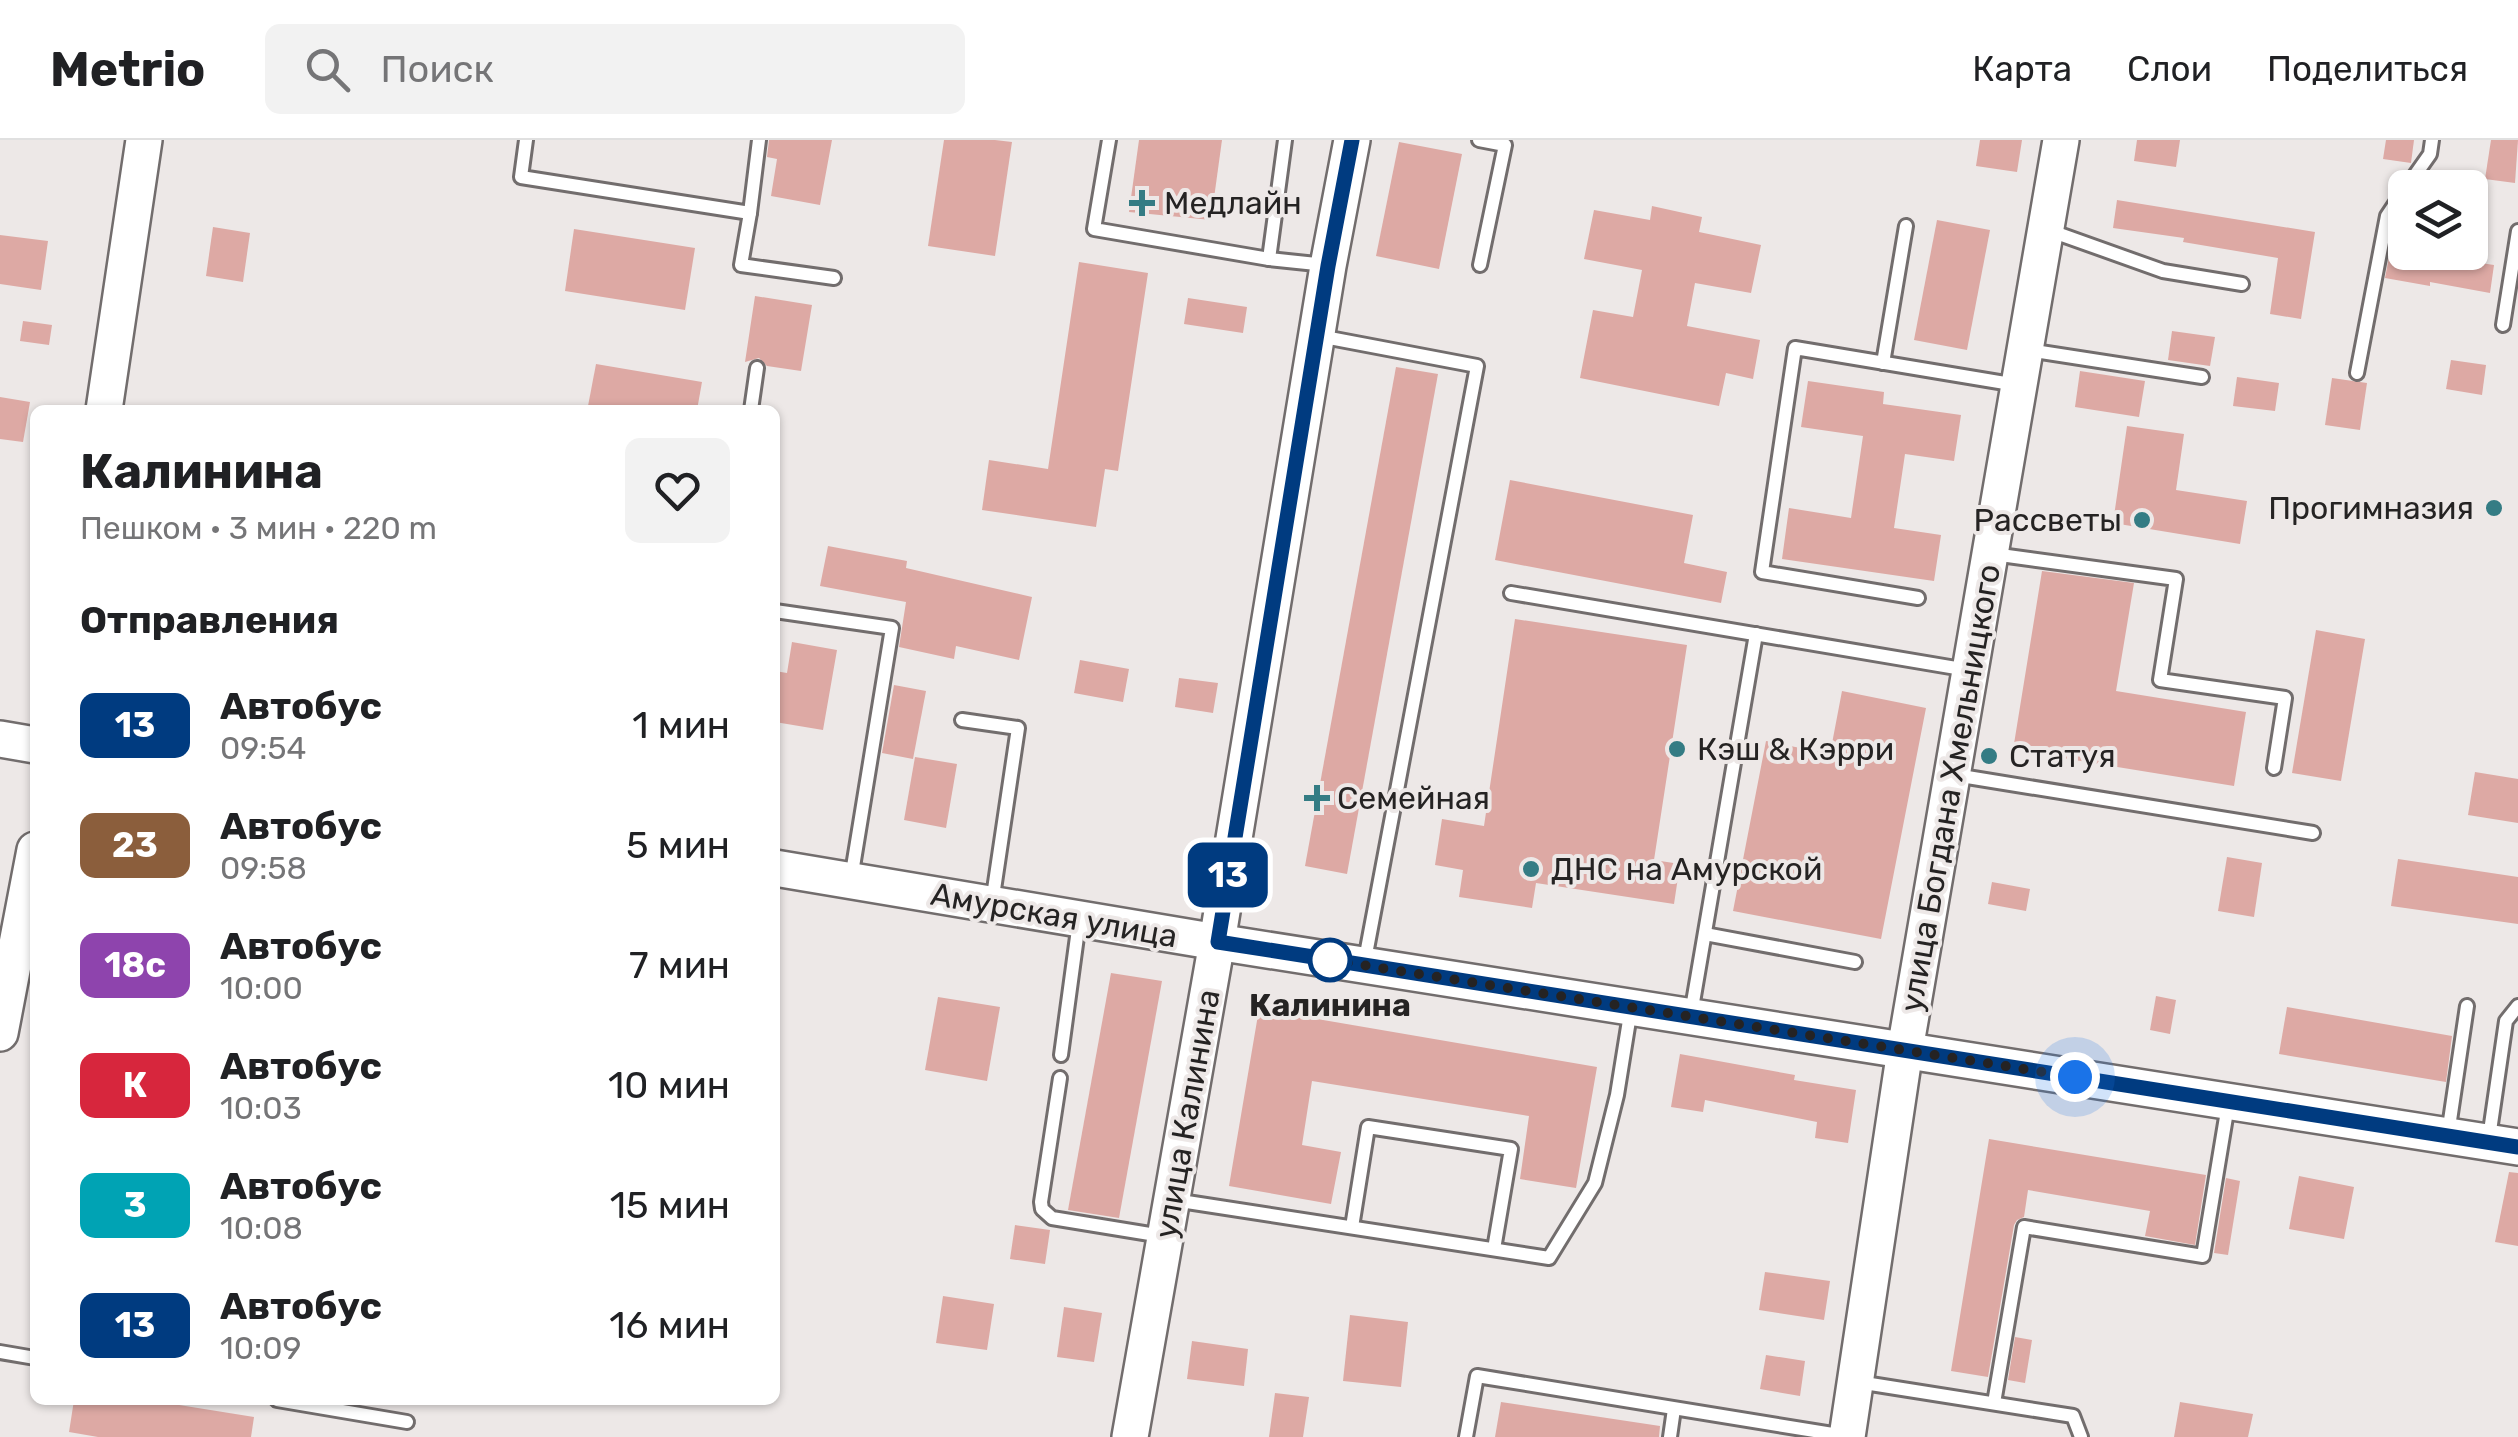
<!DOCTYPE html>
<html lang="ru">
<meta charset="utf-8">
<style>
body{margin:0;font-family:Rubik,sans-serif;background:#f2f2f2;color:#202124;height:100vh;display:flex;flex-direction:column;font-size:38px;white-space:nowrap}
*{box-sizing:border-box;margin:0}
p{font-size:32px;color:#757577}
.icon{flex:none;width:55px;height:55px;fill:none;stroke:currentColor;stroke-width:2;stroke-linecap:round;stroke-linejoin:round}
.map{position:relative;flex:1;overflow:hidden}
.side{position:absolute;left:30px;top:265px;width:750px;height:1000px;display:flex;flex-direction:column;background:#fff;border-radius:15px;box-shadow:0 2px 8px #0004}
.side>*{flex:none}
.badge{padding:0 20px;border-radius:15px;font-size:35px;line-height:65px}
.buttons{position:absolute;left:2388px;top:30px;display:grid;gap:20px}
.buttons a{display:grid;place-items:center;width:100px;height:100px;border-radius:15px;background:#fff;box-shadow:0 2px 8px #0004;font-size:50px}
.you{position:absolute;width:50px;height:50px;margin:-25px;border:8px solid #fff;border-radius:50%;background:#1a73e8;box-shadow:0 0 0 15px #1a73e833}
.map>.badge{position:absolute;translate:-50% -50%;box-shadow:0 0 0 5px #fff}
h2{padding:0 50px;font-size:38px;line-height:90px}
.round{display:grid;place-items:center;flex:none;width:105px;height:105px;border-radius:15px;background:#f2f2f2}
.headline{display:flex;align-items:center;justify-content:space-between;height:170px;padding:0 50px}
h1{font-size:48px;font-weight:700;line-height:75px}
ul{padding:0;list-style:none}
li{display:flex;align-items:center;gap:30px;height:120px;padding:0 50px}
li div{flex:1}
li b{display:block;font-size:38px}
li em{font-style:normal}
li .badge{min-width:110px;font-weight:700;text-align:center}
header{display:flex;align-items:center;gap:60px;box-sizing:border-box;height:140px;padding:0 50px;background:#fff;border-bottom:2px solid #e0e0e0}
header strong{font-size:48px}
nav{display:flex;gap:55px;margin-inline-start:auto;font-size:35px}
.search{width:700px;height:90px;background:#f2f2f2;display:flex;align-items:center;gap:25px;box-sizing:border-box;padding:0 35px;border-radius:15px;color:#757577;font-size:38px}
.map>svg:first-child{display:block}
</style>
<header>
<strong>Metrio</strong>
<div class="search"><svg class="icon" aria-label="search" viewBox="0 0 24 24"><circle cx="10" cy="10" r="6"/><path d="M15 15l6 6"/></svg>Поиск</div>
<nav><a>Карта</a><a>Слои</a><a>Поделиться</a></nav>
</header>
<div class="map">
<svg width="2518" height="1297" viewBox="0 0 2518 1297">
<rect width="100%" height="100%" fill="#ede8e7"/>
<g fill="#dda9a4">
<polygon points="769,0 832,0 820,65 771,56 777,19 767,17"/>
<polygon points="944,0 995,0 1012,2 995,116 928,106"/>
<polygon points="1139,0 1222,0 1211,80 1129,72"/>
<polygon points="1980,0 2022,0 2017,32 1976,26"/>
<polygon points="2137,0 2180,0 2176,27 2134,21"/>
<polygon points="2386,0 2414,0 2411,23 2383,19"/>
<polygon points="2491,0 2518,0 2515,43 2485,39"/>
<polygon points="1399,2 1462,14 1439,129 1376,116"/>
<polygon points="2117,60 2315,92 2301,179 2270,174 2278,118 2183,102 2184,98 2113,88"/>
<polygon points="1652,66 1702,77 1699,92 1761,105 1751,153 1695,143 1687,186 1760,200 1753,239 1726,233 1719,266 1580,238 1593,170 1633,177 1642,130 1584,119 1594,70 1650,80"/>
<polygon points="1937,80 1990,90 1967,210 1914,200"/>
<polygon points="213,87 250,93 243,142 206,136"/>
<polygon points="574,89 695,108 685,170 565,151"/>
<polygon points="0,95 48,101 41,150 0,144"/>
<polygon points="2390,112 2435,112 2435,116 2494,125 2490,153 2430,142 2430,146 2385,138"/>
<polygon points="1079,122 1148,133 1118,331 1105,329 1096,387 982,370 989,320 1048,329"/>
<polygon points="755,156 812,165 801,231 767,226 759,218 745,222"/>
<polygon points="1188,158 1247,167 1243,193 1184,184"/>
<polygon points="23,181 52,185 49,205 20,201"/>
<polygon points="2172,191 2215,197 2210,226 2168,220"/>
<polygon points="2451,220 2486,225 2482,255 2446,249"/>
<polygon points="596,224 702,242 697,270 614,270 588,266"/>
<polygon points="1396,227 1438,234 1347,734 1305,726"/>
<polygon points="2080,231 2145,241 2139,277 2075,267"/>
<polygon points="2237,237 2279,243 2275,271 2233,266"/>
<polygon points="2332,238 2367,243 2360,290 2325,285"/>
<polygon points="1808,241 1884,252 1883,264 1961,275 1954,321 1905,314 1894,388 1941,395 1934,441 1782,419 1789,368 1851,378 1863,296 1801,287"/>
<polygon points="0,257 30,262 23,302 0,299"/>
<polygon points="2127,286 2184,294 2176,350 2247,361 2240,404 2113,383"/>
<polygon points="1510,340 1693,375 1684,423 1727,432 1721,463 1495,420"/>
<polygon points="828,406 907,421 906,428 1032,457 1019,520 956,506 954,519 899,507 906,462 820,446"/>
<polygon points="2042,431 2134,443 2116,551 2246,572 2234,646 2013,610"/>
<polygon points="1515,479 1687,505 1654,720 1680,724 1674,764 1536,743 1532,768 1459,757 1463,730 1435,725 1442,679 1484,686"/>
<polygon points="2316,490 2365,499 2341,641 2292,633"/>
<polygon points="792,502 837,510 823,590 775,582 775,531 787,533"/>
<polygon points="1080,520 1129,529 1123,562 1074,553"/>
<polygon points="1179,538 1218,543 1213,573 1175,567"/>
<polygon points="894,545 926,551 913,619 882,613"/>
<polygon points="1842,551 1926,568 1881,799 1733,771 1766,601 1830,614"/>
<polygon points="915,617 957,624 946,688 904,680"/>
<polygon points="2475,632 2518,639 2518,683 2468,675"/>
<polygon points="2227,717 2262,723 2254,777 2218,771"/>
<polygon points="2398,719 2518,737 2518,784 2391,766"/>
<polygon points="1992,742 2030,749 2026,771 1988,764"/>
<polygon points="1111,833 1162,841 1119,1078 1068,1070"/>
<polygon points="2156,856 2176,860 2170,894 2150,890"/>
<polygon points="938,857 1000,867 987,941 925,930"/>
<polygon points="2287,867 2452,896 2446,942 2279,914"/>
<polygon points="1259,869 1597,927 1576,1048 1520,1039 1529,976 1312,941 1302,1005 1341,1012 1331,1064 1229,1046"/>
<polygon points="1680,914 1795,935 1794,940 1856,950 1848,1003 1815,998 1817,982 1705,960 1703,972 1671,967"/>
<polygon points="1989,999 2206,1035 2195,1105 2145,1096 2150,1071 2028,1050 2024,1077 2017,1080 2014,1085 1988,1237 1951,1231"/>
<polygon points="2509,1032 2518,1033 2518,1106 2495,1102"/>
<polygon points="2299,1036 2354,1047 2344,1099 2289,1089"/>
<polygon points="2226,1038 2240,1041 2228,1115 2214,1113"/>
<polygon points="1015,1085 1050,1090 1045,1124 1010,1119"/>
<polygon points="1765,1132 1830,1141 1824,1180 1759,1170"/>
<polygon points="943,1156 994,1164 987,1210 936,1203"/>
<polygon points="1064,1167 1102,1173 1094,1222 1057,1217"/>
<polygon points="1350,1175 1408,1182 1401,1247 1343,1241"/>
<polygon points="2015,1197 2032,1200 2025,1243 2008,1240"/>
<polygon points="1192,1201 1248,1209 1244,1246 1187,1239"/>
<polygon points="1766,1215 1805,1221 1800,1256 1760,1249"/>
<polygon points="1275,1253 1309,1257 1303,1297 1269,1297"/>
<polygon points="74,1260 148,1260 254,1277 251,1297 98,1297 69,1292"/>
<polygon points="1501,1262 1660,1286 1659,1297 1495,1297"/>
<polygon points="2180,1262 2253,1274 2248,1297 2174,1297"/>
</g>
<g fill="none" stroke-linecap="round" stroke-linejoin="round">
<g stroke="#726d6d" stroke-width="18">
<g id="lane">
<polyline points="526,0 521,37 750,73 759,0"/>
<polyline points="1109,0 1094,89 1269,119"/>
<polyline points="1285,0 1269,119 1326,125"/>
<polyline points="1479,0 1505,5 1480,125"/>
<polyline points="2406,48 2430,14 2432,0"/>
<polyline points="750,73 741,125 834,138"/>
<polyline points="2048,90 2163,131 2242,144"/>
<polyline points="2503,185 2518,91"/>
<polyline points="1319,196 1477,226 1364,825"/>
<polyline points="2028,210 2202,237"/>
<polyline points="1883,223 1906,86"/>
<polyline points="2357,233 2387,76 2405,49"/>
<polyline points="751,270 757,228"/>
<polyline points="1993,414 2176,439 2160,540 2285,558 2274,628"/>
<polyline points="1511,453 1968,530"/>
<polyline points="1918,458 1762,432 1795,208 2017,245"/>
<polyline points="775,471 892,488 851,739"/>
<polyline points="962,580 1018,588 992,763"/>
<polyline points="1955,635 2313,693"/>
<polyline points="1705,794 1855,822"/>
<polyline points="1691,874 1756,494"/>
<polyline points="1061,915 1079,782"/>
<polyline points="1060,938 1041,1062 1042,1069 1052,1078 1162,1096"/>
<polyline points="2448,994 2467,866"/>
<polyline points="2489,998 2506,881 2518,866"/>
<polyline points="1174,1060 1549,1118 1595,1043 1617,955 1631,868"/>
<polyline points="1352,1087 1368,987 1511,1009 1494,1109"/>
<polyline points="0,1212 35,1218"/>
<polyline points="1858,1242 2073,1276 2081,1297"/>
<polyline points="277,1260 407,1282"/>
<polyline points="1994,1263 2024,1087 2203,1116 2228,965"/>
<polyline points="1466,1297 1477,1236 1845,1296"/>
<polyline points="1670,1297 1674,1269"/>
</g>
</g>
<g stroke="#726d6d" stroke-width="40">
<g id="secondary">
<polyline points="104,270 144,0"/>
<polyline points="0,599 35,605"/>
<polyline points="775,728 1217,802 2518,1007"/>
<polyline points="0,893 35,710"/>
<polyline points="1130,1297 1217,802 1328,126 1352,0"/>
<polyline points="1847,1297 1905,910 2061,0"/>
</g>
</g>
<use href="#lane" stroke="#fff" stroke-width="12"/>
<use href="#secondary" stroke="#fff" stroke-width="35"/>
</g>
<g fill="none" stroke-linecap="round" stroke-linejoin="round">
<g stroke="#fff" stroke-width="22">
<polyline id="line" points="1352,0 1328,126 1218,802 2518,1007"/>
</g>
<use href="#line" stroke="#003b80" stroke-width="15"/>
<polyline stroke="#252323" stroke-width="10" stroke-dasharray="0 18" points="1330,820 2075,937"/>
</g>
<g fill="#347c84" stroke="#ede8e7" stroke-width="4">
<path d="M1137 48h10v10h10v10h-10v10h-10v-10h-10v-10h10z"/>
<circle cx="2494" cy="368" r="10"/>
<circle cx="2142" cy="380" r="10"/>
<circle cx="1677" cy="609" r="10"/>
<circle cx="1989" cy="616" r="10"/>
<path d="M1312 643h10v10h10v10h-10v10h-10v-10h-10v-10h10z"/>
<circle cx="1531" cy="729" r="10"/>
</g>
<circle fill="#fff" stroke="#003b80" stroke-width="5" cx="1330" cy="820" r="20"/>
<g text-anchor="middle" dominant-baseline="central" stroke-width="8" stroke-linejoin="round" paint-order="stroke">
<g font-size="32" fill="#252323" stroke="#ede8e7" text-anchor="start">
<text x="1164" y="63">Медлайн</text>
<text x="2474" y="368" text-anchor="end">Прогимназия</text>
<text x="2122" y="380" text-anchor="end">Рассветы</text>
<text x="1697" y="609">Кэш &amp; Кэрри</text>
<text x="2009" y="616">Статуя</text>
<text x="1337" y="658">Семейная</text>
<text x="1551" y="729">ДНС на Амурской</text>
</g>
<g font-size="32" fill="#252323" stroke="#ede8e7">
<text transform="translate(1950 648) rotate(-80)">улица Богдана Хмельницкого</text>
<text transform="translate(1054 775) rotate(10)">Амурская улица</text>
<text transform="translate(1187 974) rotate(-80)">улица Калинина</text>
</g>
<g font-size="32" font-weight="bold" fill="#252323" stroke="#ede8e7">
<text x="1330" y="865">Калинина</text>
</g>
</g>
</svg>
<div class="buttons">
<a><svg class="icon" aria-label="layers" viewBox="0 0 24 24"><path d="M12 4l9 5-9 5-9-5zM3 14l9 5 9-5"/></svg></a>
</div>
<div class="you" style="left:2075px;top:937px"></div>
<b class="badge" style="left:1228px;top:735px;background:#003b80;color:#fff">13</b>
<section class="side">
<div class="headline"><div><h1>Калинина</h1><p>Пешком · 3 мин · 220 m</p></div><a class="round"><svg class="icon" aria-label="heart" viewBox="0 0 24 24"><path d="M12 20l-8-8c-3-5 5-10 8-4 3-6 11-1 8 4z"/></svg></a></div>
<h2>Отправления</h2>
<ul>
<li><span class="badge" style="background:#003b80;color:#fff">13</span><div><b>Автобус</b><p>09:54</p></div><em>1 мин</em></li>
<li><span class="badge" style="background:#8b5e3c;color:#fff">23</span><div><b>Автобус</b><p>09:58</p></div><em>5 мин</em></li>
<li><span class="badge" style="background:#8e44ad;color:#fff">18с</span><div><b>Автобус</b><p>10:00</p></div><em>7 мин</em></li>
<li><span class="badge" style="background:#d7263d;color:#fff">К</span><div><b>Автобус</b><p>10:03</p></div><em>10 мин</em></li>
<li><span class="badge" style="background:#00a3b4;color:#fff">3</span><div><b>Автобус</b><p>10:08</p></div><em>15 мин</em></li>
<li><span class="badge" style="background:#003b80;color:#fff">13</span><div><b>Автобус</b><p>10:09</p></div><em>16 мин</em></li>
</ul>
</section>
</div>
